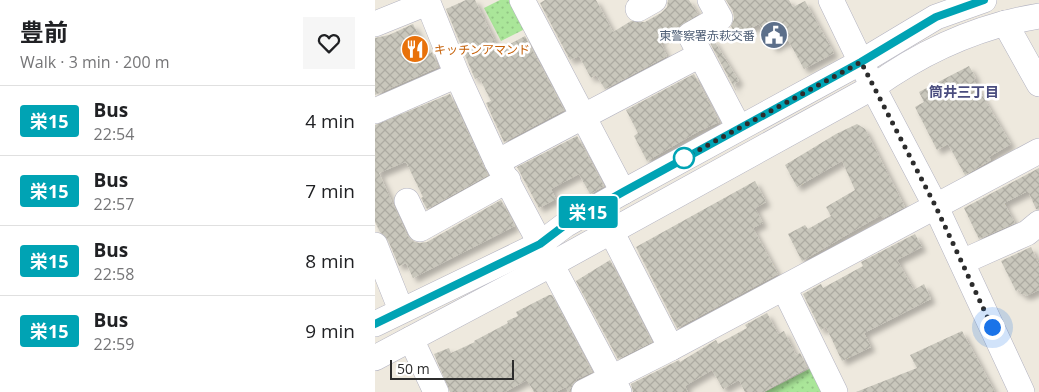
<!DOCTYPE html>
<meta charset="utf-8">
<style>
body{margin:0;font-family:"Open Sans","Noto Sans JP",sans-serif;background:#f6f6f6;color:#202124;height:100vh;display:flex;flex-direction:column;font-size:19px;white-space:nowrap}
*{box-sizing:border-box;margin:0}
p{font-size:16px;color:#757577}
.icon{flex:none;width:28px;height:28px;fill:none;stroke:currentColor;stroke-width:2;stroke-linecap:round;stroke-linejoin:round}
.map{position:relative;flex:1;overflow:hidden}
.side{display:flex;flex-direction:column;background:#fff;width:375px}
.side>*{flex:none}
.badge{padding:0 10px;border-radius:4px;font-size:18px;line-height:32px}
.scale{position:absolute;left:15px;bottom:12px;width:124px;box-sizing:border-box;padding-left:5px;border:2px solid #2c2c2c;border-top:0;font-size:14px;line-height:18px;white-space:nowrap;color:#2c2c2c;-webkit-text-stroke:4px #fff;paint-order:stroke}
.you{position:absolute;width:25px;height:25px;margin:-12px;border:4px solid #fff;border-radius:50%;background:#1a73e8;box-shadow:0 0 0 8px #1a73e833}
.map>.badge{position:absolute;translate:-50% -50%;box-shadow:0 0 0 2px #fff}
.round{display:grid;place-items:center;flex:none;width:52px;height:52px;border-radius:0px;background:#f6f6f6}
.head{display:flex;align-items:center;justify-content:space-between;height:85px;padding:0 20px}
h1{font-size:24px;font-weight:700;line-height:38px}
ul{padding:0;list-style:none}
li{display:flex;align-items:center;gap:15px;height:70px;padding:0 20px;border-top:1px solid #e0e0e0}
li div{flex:1}
li b{display:block;font-size:19px}
li em{font-style:normal}
li .badge{min-width:55px;font-weight:700;text-align:center}
main{display:flex;flex:1;min-height:0}
.map>svg:first-child{display:block}
</style>
<main>
<section class="side">
<div class="head"><div><h1>豊前</h1><p>Walk · 3 min · 200 m</p></div><a class="round"><svg class="icon" aria-label="heart" viewBox="0 0 24 24"><path d="M12 20l-8-8c-3-5 5-10 8-4 3-6 11-1 8 4z"/></svg></a></div>
<ul>
<li><span class="badge" style="background:#00a3b4;color:#fff">栄15</span><div><b>Bus</b><p>22:54</p></div><em>4 min</em></li>
<li><span class="badge" style="background:#00a3b4;color:#fff">栄15</span><div><b>Bus</b><p>22:57</p></div><em>7 min</em></li>
<li><span class="badge" style="background:#00a3b4;color:#fff">栄15</span><div><b>Bus</b><p>22:58</p></div><em>8 min</em></li>
<li><span class="badge" style="background:#00a3b4;color:#fff">栄15</span><div><b>Bus</b><p>22:59</p></div><em>9 min</em></li>
</ul>
</section>
<div class="map">
<svg width="664" height="392" viewBox="0 0 664 392">
<defs>
<pattern id="park-dots" width="8" height="8" patternUnits="userSpaceOnUse" patternTransform="scale(1.25)"><rect width="8" height="8" fill="#aae699"/><path d="M2 2h.1M6 6h.1" fill="none" stroke="#92c584" stroke-width="1.8" stroke-linecap="round"/></pattern>
<pattern id="building-cross-hatch" width="8" height="8" patternUnits="userSpaceOnUse" patternTransform="scale(1.25)"><rect width="8" height="8" fill="#c9c7bc"/><path d="M0 0l8 8M0 8l8-8" fill="none" stroke="#adaba2"/></pattern>
<filter id="shadow"><feDropShadow dx="4.5" dy="4.5" stdDeviation="2.5" flood-color="#0004"/></filter>
</defs>
<rect width="100%" height="100%" fill="#eee9de"/>
<g fill="url(#park-dots)">
<polygon points="125,0 135,0 150,29 126,41 109,8"/>
<polygon points="440,366 453,392 390,392"/>
</g>
<g fill="url(#building-cross-hatch)" filter="url(#shadow)">
<polygon points="91,0 100,0 124,50 150,36 189,110 129,142 111,103 116,101 104,77 100,79 71,9"/>
<polygon points="170,0 221,0 238,32 256,21 270,22 286,13 292,7 293,0 314,0 323,14 284,39 292,56 230,89 221,75 216,78 204,56 195,60 165,3"/>
<polygon points="351,0 414,0 418,7 430,1 459,53 429,69 413,40 398,48 384,24 361,36 356,26 359,19 358,11"/>
<polygon points="38,24 53,54 57,52 63,67 0,95 0,38 14,35"/>
<polygon points="338,39 364,81 359,84 361,91 334,41"/>
<polygon points="594,66 601,78 599,79 601,85 636,144 614,157 616,160 590,175 573,144 562,150 540,107 549,102 544,92"/>
<polygon points="319,74 344,122 324,131 272,161 259,136 263,133 251,110"/>
<polygon points="75,94 113,175 52,209 46,198 48,197 32,164 30,162 4,173 32,235 37,241 44,243 52,242 126,200 140,226 38,278 31,263 24,266 13,240 5,232 0,222 0,125"/>
<polygon points="482,124 490,129 530,207 508,218 506,215 427,261 413,234 430,225 433,229 456,216 451,207 480,190 467,161 422,187 410,165 461,134"/>
<polygon points="202,136 229,186 215,194 204,174 176,189 181,199 164,208 142,167"/>
<polygon points="664,168 664,209 661,209 653,191 629,203 640,223 604,239 589,208"/>
<polygon points="380,181 391,202 380,208 388,223 378,228 403,274 302,328 261,247"/>
<polygon points="540,234 547,247 522,260 539,290 549,284 556,299 489,333 496,347 467,361 451,327 446,330 428,294 446,284 448,288 488,266 486,262"/>
<polygon points="656,247 664,264 664,290 651,296 650,294 647,295 644,289 641,291 626,261"/>
<polygon points="235,260 277,342 243,359 201,281"/>
<polygon points="174,295 177,295 217,372 202,379 193,392 191,387 181,392 159,392 152,380 130,392 75,392 59,354 74,348 76,353 100,342 99,341 133,323 132,321 143,316 141,312"/>
<polygon points="392,313 403,334 409,331 421,355 425,353 432,368 388,392 370,392 364,380 348,389 337,370 310,386 313,392 258,392 256,384 304,360 305,362 341,340 343,344 372,328 370,325"/>
<polygon points="587,331 620,392 481,392 542,368 535,355"/>
</g>
<g fill="none" stroke-linecap="round" stroke-linejoin="round">
<g stroke="#b2b2c0" stroke-width="26">
<g id="minor">
<polyline points="52,0 82,75 122,162 244,392"/>
<polyline points="147,0 248,192"/>
<polyline points="335,0 345,18 315,35 364,128"/>
<polyline points="456,0 498,87 560,205 647,392"/>
<polyline points="263,9 279,0"/>
<polyline points="630,23 664,84"/>
<polyline points="0,24 52,3"/>
<polyline points="0,111 82,75"/>
<polyline points="122,162 325,55"/>
<polyline points="32,201 45,229 133,180"/>
<polyline points="236,231 296,348"/>
<polyline points="0,245 26,310"/>
<polyline points="587,262 652,233 664,223"/>
<polyline points="409,288 460,392"/>
<polyline points="0,324 165,244 190,225 248,192 486,62 561,17 609,0"/>
<polyline points="36,339 61,392"/>
<path d="M0,358L177,264L498,87C548,51 603,26 664,16"/>
<polyline points="209,392 296,348 664,151"/>
</g>
</g>
<use href="#minor" stroke="#fff" stroke-width="25"/>
</g>
<g fill="none" stroke-linecap="round" stroke-linejoin="round">
<g stroke="#fff" stroke-width="11">
<polyline id="line" points="0,324 165,244 190,225 248,192 486,62 561,17 609,0"/>
</g>
<use href="#line" stroke="#00a3b4" stroke-width="8"/>
<polyline stroke="#2c2c2c" stroke-width="5" stroke-dasharray="0 9" points="309,158 486,62 560,205 617,327"/>
</g>
<defs>
<g id="civic-disc" transform="scale(1.4375)"><circle r="9.5" fill="#5c6f8a" stroke="#fff"/><path d="M-.6-6.5H3V-4.5H.6V-3L4-1V1h2V6H-6V1h2V-1L-.6-3ZM-1.2 2.5V6h2.4V2.5Z" fill="#fff"/></g>
<g id="restaurant-disc" transform="scale(1.4375)"><circle r="9.5" fill="#e8710a" stroke="#fff"/><path d="M-5-6h1v4h1v-4h1v4h1v-4h1v5L-1.5 .5V6h-2V.5L-5-1ZM5-6V6H3V1.5H1.5Q1.5-4 5-6Z" fill="#fff"/></g>
</defs>
<g fill-rule="evenodd">
<use href="#civic-disc" x="399" y="35"/>
<use href="#restaurant-disc" x="40" y="49"/>
</g>
<circle fill="#fff" stroke="#00a3b4" stroke-width="2.5" cx="309" cy="158" r="10"/>
<g text-anchor="middle" dominant-baseline="central" stroke-width="5" stroke-linejoin="round" paint-order="stroke">
<g font-size="12" fill="#4e5e75" stroke="#fff" text-anchor="end">
<text x="380" y="35">東警察署赤萩交番</text>
</g>
<g font-size="12" fill="#c56008" stroke="#fff" text-anchor="start">
<text x="59" y="49">キッチンアマンド</text>
</g>
<g font-size="14" font-weight="bold" fill="#4a4d7f" stroke="#fff">
<text x="589" y="91">筒井三丁目</text>
</g>
</g>
</svg>
<div class="scale">50 m</div>
<div class="you" style="left:617px;top:327px"></div>
<b class="badge" style="left:213px;top:212px;background:#00a3b4;color:#fff">栄15</b>
</div>
</main>
